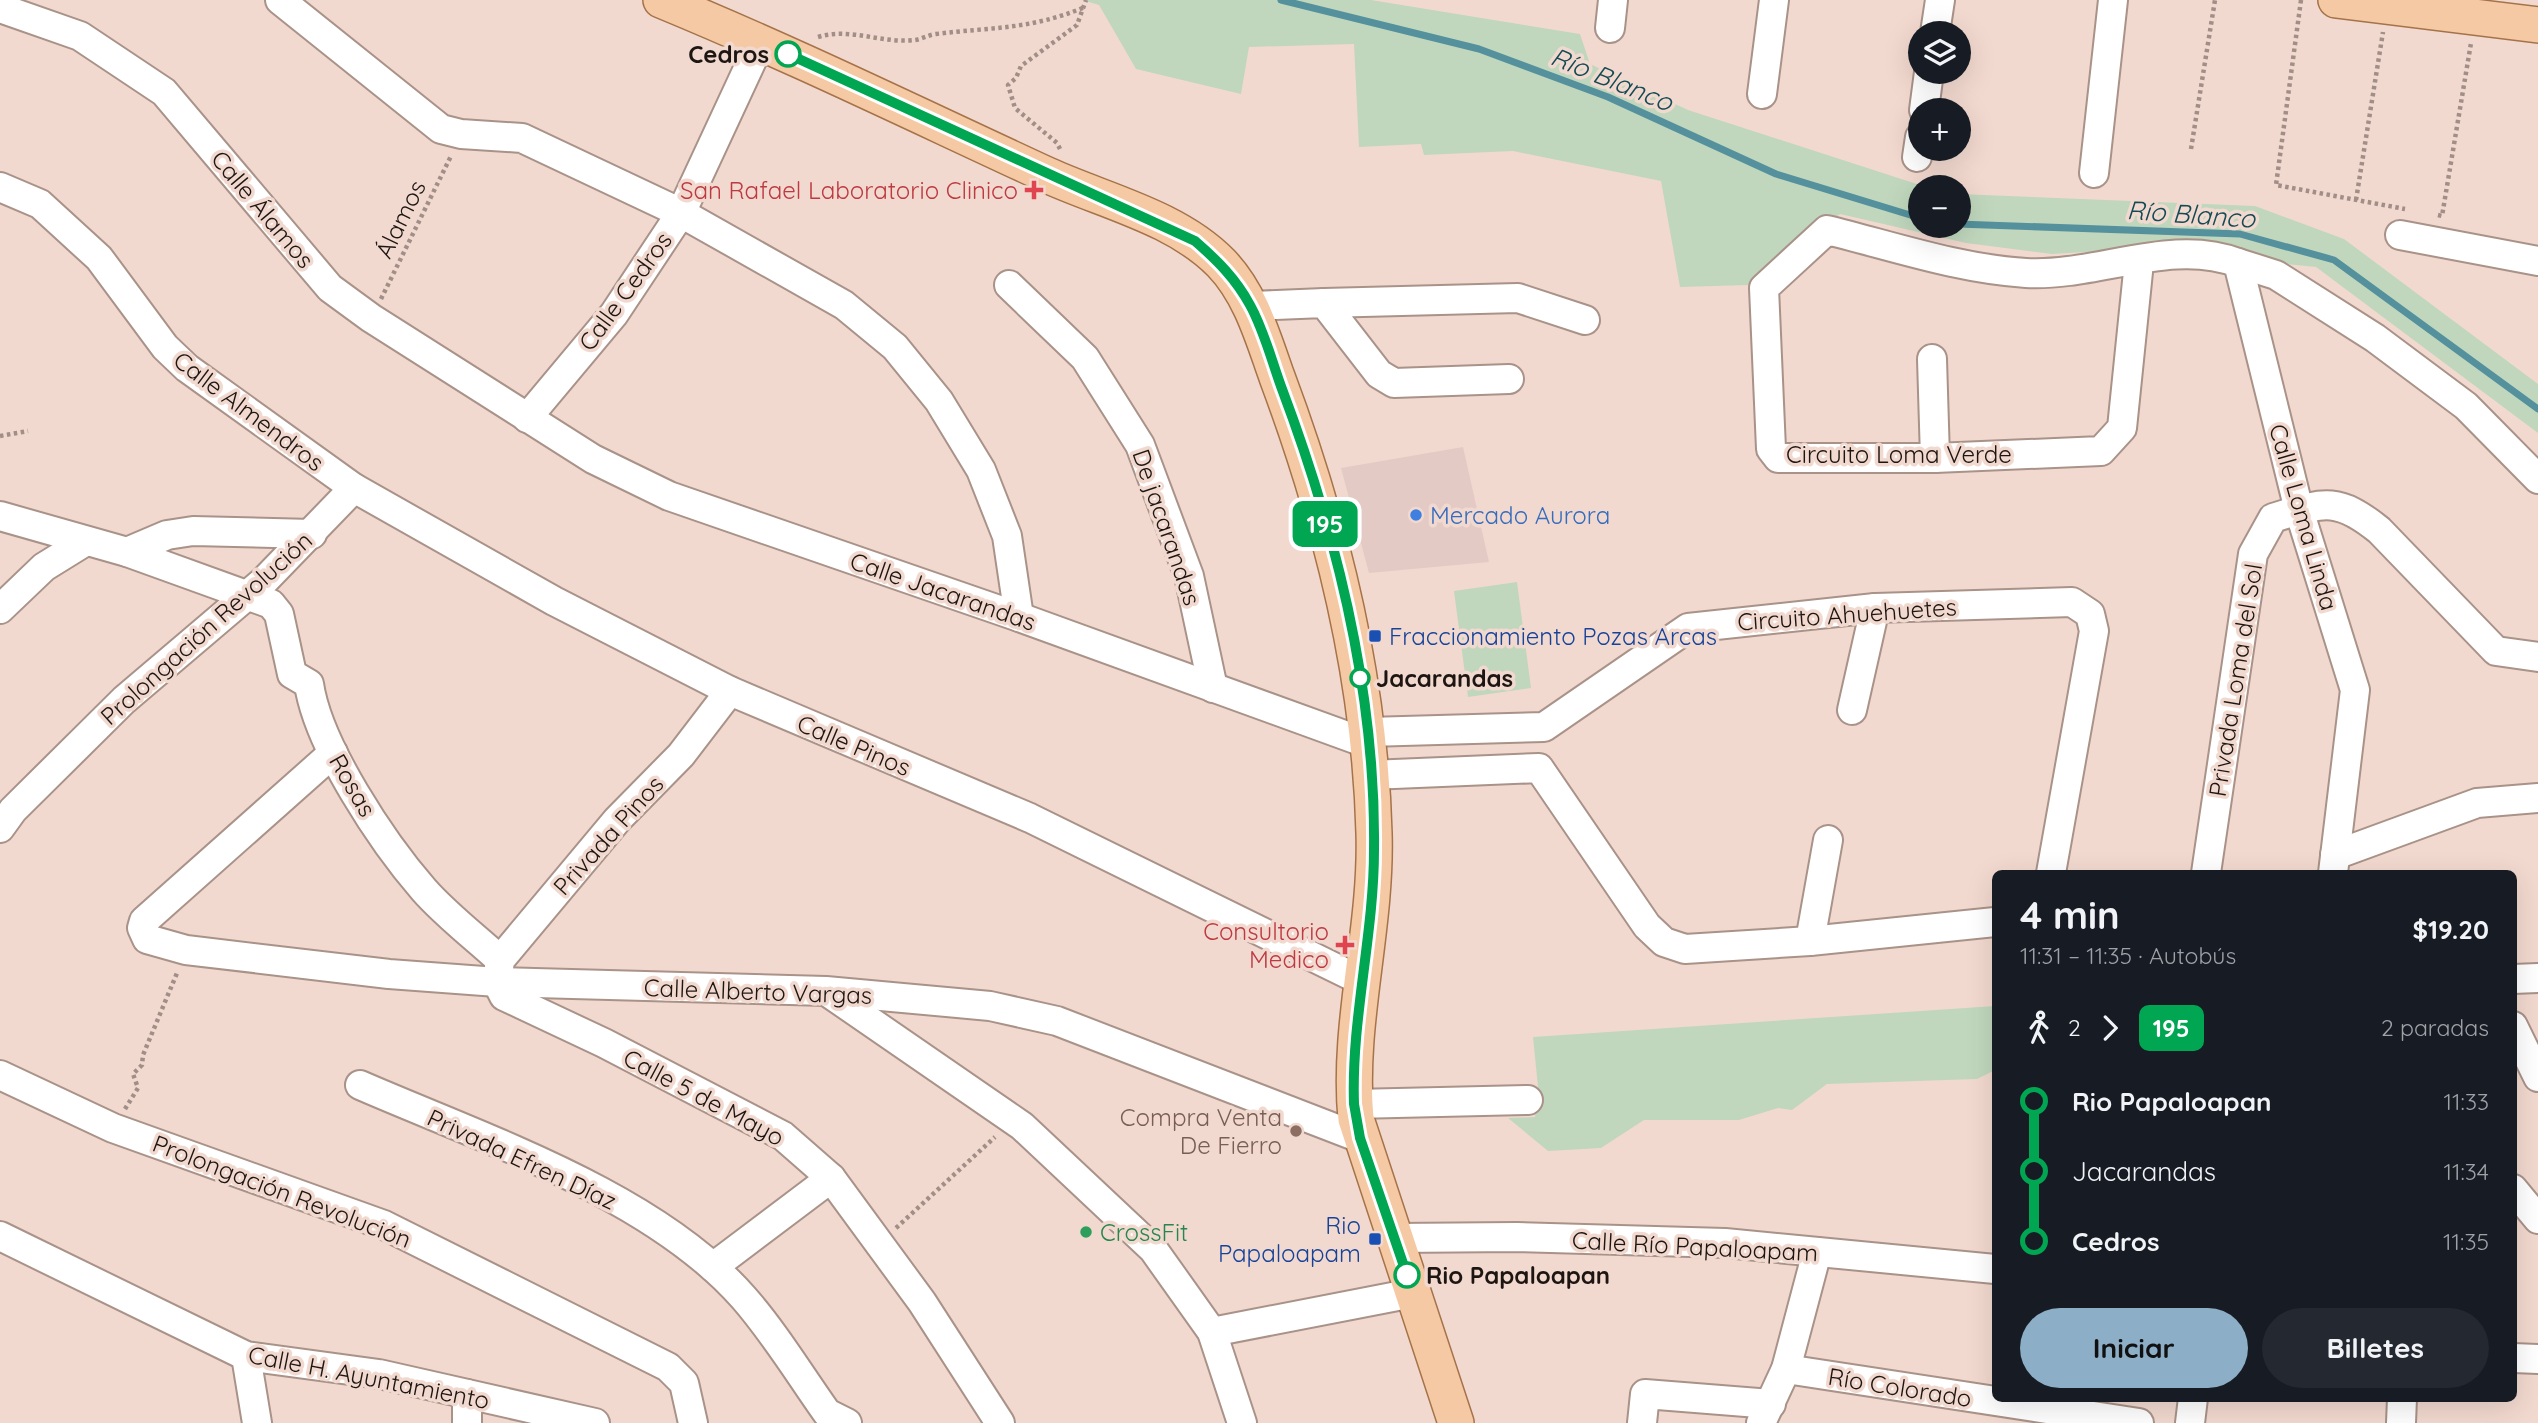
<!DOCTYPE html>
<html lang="es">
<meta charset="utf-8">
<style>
body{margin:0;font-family:Quicksand,sans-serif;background:#242831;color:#f1f3f6;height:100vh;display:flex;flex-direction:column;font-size:26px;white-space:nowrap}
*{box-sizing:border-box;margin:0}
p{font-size:23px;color:#9ea1a6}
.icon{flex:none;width:38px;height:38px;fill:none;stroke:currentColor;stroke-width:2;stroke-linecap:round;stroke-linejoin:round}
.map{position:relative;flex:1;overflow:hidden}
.panel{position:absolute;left:1992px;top:870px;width:525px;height:532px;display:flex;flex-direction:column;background:#171b24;border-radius:10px;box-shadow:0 7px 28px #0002}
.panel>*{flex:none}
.badge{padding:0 14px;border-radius:10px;font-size:24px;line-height:46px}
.buttons{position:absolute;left:1908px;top:21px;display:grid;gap:14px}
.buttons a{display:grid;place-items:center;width:63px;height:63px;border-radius:50%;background:#171b24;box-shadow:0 7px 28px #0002;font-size:35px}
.map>.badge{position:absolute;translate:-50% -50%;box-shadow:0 0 0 4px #fff}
.legs{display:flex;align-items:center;gap:10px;height:77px;padding:0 28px;font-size:23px}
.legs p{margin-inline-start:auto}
.head{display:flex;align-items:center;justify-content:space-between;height:119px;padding:0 28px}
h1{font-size:38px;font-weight:800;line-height:52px}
.action{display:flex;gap:14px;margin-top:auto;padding:14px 28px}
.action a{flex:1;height:80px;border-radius:42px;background:#8caec7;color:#111;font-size:28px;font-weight:800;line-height:80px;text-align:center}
.action a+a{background:#242831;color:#f1f3f6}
ul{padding:0 28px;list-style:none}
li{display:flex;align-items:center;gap:24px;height:70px;font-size:26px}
li i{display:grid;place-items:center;width:10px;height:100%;margin:0 9px;background:currentColor}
li i::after{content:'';width:18px;height:18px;margin:-9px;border:5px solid;border-radius:50%;background:#171b24}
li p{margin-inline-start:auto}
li:first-child i{background:linear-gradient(#0000 50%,currentColor 0)}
li:last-child i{background:linear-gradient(currentColor 50%,#0000 0)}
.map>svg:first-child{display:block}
</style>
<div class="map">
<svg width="2538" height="1423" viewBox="0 0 2538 1423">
<rect width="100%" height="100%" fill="#f2d9cf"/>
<polygon fill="#e4cac5" points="1463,447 1489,562 1369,573 1341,468"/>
<g fill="#c0d7bd">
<polygon points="1082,0 1371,0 1580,34 1590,64 1688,110 1926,187 1920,187 1920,226 1958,226 1958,194 2255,206 2344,239 2538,384 2538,433 2316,267 2135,249 2052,254 1966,243 1840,214 1749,285 1680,287 1661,181 1513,151 1424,155 1421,144 1359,147 1354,44 1249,47 1241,94 1136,69 1099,5"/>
<polygon points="1517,582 1531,688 1468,697 1454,591"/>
<polygon points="1995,1006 1995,1070 1977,1079 1827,1084 1792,1110 1778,1108 1739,1120 1644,1120 1601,1148 1548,1151 1508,1118 1535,1117 1538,1087 1533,1037"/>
</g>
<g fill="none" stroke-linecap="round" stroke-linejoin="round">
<g stroke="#54919c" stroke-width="7">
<polyline points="1281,0 1479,49 1608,97 1776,174 1920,218"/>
<polyline points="1958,224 2240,234 2334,260 2538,409"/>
</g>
<g stroke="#a99288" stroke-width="32">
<g id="minor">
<polyline points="280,0 441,129 461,134 522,138 681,213 844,305 895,347 939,401 981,470 1007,536 1019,617"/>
<polyline points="0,8 80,36 164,92 330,288 371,318 593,459 669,496 1019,617 1369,744"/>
<polyline points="1610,28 1613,0"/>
<polyline points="1935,33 1940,0"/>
<polyline points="1762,94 1774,0"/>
<polyline points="1924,110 1929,72"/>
<polyline points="1917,157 1920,137"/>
<polyline points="2094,173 2113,0"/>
<polyline points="0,187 40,204 99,258 165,347 187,368 354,488 554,601 730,691 1030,818 1364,982"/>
<polyline points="2400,235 2538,261"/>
<path d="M2139,262L2122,428L2101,451L1935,458H1778L1771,449L1764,288L1827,230C1892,246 1959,269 2026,273C2096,277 2172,237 2238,263L2299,510L2355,690L2333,873"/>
<polyline points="2238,263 2276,275 2375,338 2466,406 2538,479"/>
<polyline points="1009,285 1085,358 1140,445 1189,576 1213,688"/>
<polyline points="1324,303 1518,298 1585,320"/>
<polyline points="1251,306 1324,303 1379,374 1394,383 1509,379"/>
<polyline points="1932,359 1935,458"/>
<polyline points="527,418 614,314 681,213 761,41"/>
<path d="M0,516L127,552L271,604L279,614L292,674L309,684C318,746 383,843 424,890C446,915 475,937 500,960"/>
<polyline points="127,552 167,535 193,531 312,534"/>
<polyline points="0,609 44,567 86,541"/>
<polyline points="1852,710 1875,608"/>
<polyline points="1368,732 1544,727 1688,628 1875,608 2072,602 2090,614 2094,631 2051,873"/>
<polyline points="333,753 144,921 142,928 147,939 186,950 389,974 497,982 826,991 990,1006 1057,1021 1360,1138"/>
<polyline points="1370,775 1539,768 1647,926 1664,942 1685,949 1810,941 1995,922"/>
<polyline points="0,828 13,810 124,700 264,581 354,488"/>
<polyline points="2335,855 2477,803 2538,798"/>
<path d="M2206,873L2253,554L2273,518C2322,503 2336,495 2379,530L2496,651L2538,657"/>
<polyline points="1810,941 1828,840"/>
<polyline points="498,976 500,960 617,820 681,755 730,691"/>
<polyline points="2513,979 2538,978"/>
<polyline points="497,982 504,996 604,1043 783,1136 831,1178 922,1302 1000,1423"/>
<polyline points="829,993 1022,1126 1153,1249 1212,1332 1242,1423"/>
<polyline points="2513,1026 2538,1077"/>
<polyline points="0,1075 113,1128 384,1225 668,1367 684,1383 693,1423"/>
<path d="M360,1085C484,1139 653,1195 743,1297C774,1332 800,1375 827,1413L847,1423"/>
<polyline points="1354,1104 1528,1100"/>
<polyline points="2513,1189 2538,1219"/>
<polyline points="0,1236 246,1356 379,1374 595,1423"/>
<polyline points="1394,1238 1517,1237 1725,1243 1995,1269"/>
<polyline points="713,1267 831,1178"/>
<polyline points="1212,1332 1413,1293"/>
<polyline points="246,1356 257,1423"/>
<polyline points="2513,1358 2538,1359"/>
<polyline points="1786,1369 2139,1423"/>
<polyline points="467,1394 467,1423"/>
<polyline points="1642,1423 1645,1394 1771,1404"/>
<polyline points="1761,1423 1786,1369 1817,1252"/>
<polyline points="2190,1423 2193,1398"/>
<polyline points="2401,1423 2402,1398"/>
</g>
</g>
<g stroke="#a5734a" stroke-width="38">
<g id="major">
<path d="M661,0C792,54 919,116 1047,175C1104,201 1176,217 1221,263C1251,294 1263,338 1277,377C1332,524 1370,676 1374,833C1377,929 1347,1024 1356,1119L1456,1423"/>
<polyline points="2336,0 2538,25"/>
</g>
</g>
<g stroke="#a18e87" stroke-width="4.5" stroke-dasharray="3.5 3.5" stroke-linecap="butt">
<polyline points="2301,0 2276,185 2405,209"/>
<path d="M818,37C850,27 882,44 915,40C922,39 928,35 936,34C992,27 1030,30 1085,7"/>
<polyline points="1060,149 1057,143 1015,108 1008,85 1016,78 1021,66 1077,25 1086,0"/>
<polyline points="2191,149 2215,0"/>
<polyline points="2356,200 2383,32"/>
<polyline points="2438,215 2442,216 2471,43"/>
<polyline points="381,299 451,156"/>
<polyline points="0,436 28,431"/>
<polyline points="125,1109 138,1088 133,1074 142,1065 143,1055 177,973"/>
<polyline points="896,1228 995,1137"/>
</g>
<use href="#minor" stroke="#fff" stroke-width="28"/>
<use href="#major" stroke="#f5c9a4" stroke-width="35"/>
</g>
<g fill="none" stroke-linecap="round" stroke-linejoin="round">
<g stroke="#fff" stroke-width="16">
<path id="line-1" d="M788,54L1195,241C1217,260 1236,279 1250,305C1264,330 1272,362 1282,389C1337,535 1376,694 1374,850C1374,935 1351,1019 1354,1104L1360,1138L1407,1275"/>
</g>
<use href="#line-1" stroke="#00a651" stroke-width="10"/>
</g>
<g fill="#fff" stroke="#00a651" stroke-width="3.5">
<circle cx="788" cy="54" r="12"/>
<circle cx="1360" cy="678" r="9"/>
<circle cx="1407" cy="1275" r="12"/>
</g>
<g fill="#e0444e" stroke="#f2d9cf" stroke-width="2.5">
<path d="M1030.5 179.5h7v7h7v7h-7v7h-7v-7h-7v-7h7z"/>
<path d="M1341.5 934.5h7v7h7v7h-7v7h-7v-7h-7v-7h7z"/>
</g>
<circle fill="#3f7fe0" stroke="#f2d9cf" stroke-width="2.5" cx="1416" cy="515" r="7"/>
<g fill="#1a4fb4" stroke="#f2d9cf" stroke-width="2.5">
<rect x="1368" y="629" width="14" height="14" rx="3.5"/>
<rect x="1368" y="1232" width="14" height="14" rx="3.5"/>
</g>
<circle fill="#8d6e63" stroke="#f2d9cf" stroke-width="2.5" cx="1296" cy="1131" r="7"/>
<circle fill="#2e9e5b" stroke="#f2d9cf" stroke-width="2.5" cx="1086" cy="1232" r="7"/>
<g text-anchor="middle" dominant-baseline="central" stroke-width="7" stroke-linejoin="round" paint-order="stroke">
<g font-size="24" font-weight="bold" fill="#1d1511" stroke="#f2d9cf" text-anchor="start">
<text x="769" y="54" text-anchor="end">Cedros</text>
<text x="1376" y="678">Jacarandas</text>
<text x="1426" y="1275">Rio Papaloapan</text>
</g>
<g font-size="24" fill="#be3a42" stroke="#f2d9cf" text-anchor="end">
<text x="1018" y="190">San Rafael Laboratorio Clinico</text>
<text x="1329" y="931">Consultorio<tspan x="1329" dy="28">Medico</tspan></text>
</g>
<g font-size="24" fill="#1d1511" stroke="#f2d9cf">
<text transform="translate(263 209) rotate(50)">Calle Álamos</text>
<text transform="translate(400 219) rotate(-64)">Álamos</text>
<text transform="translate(625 291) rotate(-54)">Calle Cedros</text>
<text transform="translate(249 411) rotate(37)">Calle Almendros</text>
<text x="1899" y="454">Circuito Loma Verde</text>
<text transform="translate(2304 517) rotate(74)">Calle Loma Linda</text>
<text transform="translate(1167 527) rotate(71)">De jacarandas</text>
<text transform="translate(943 591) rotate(19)">Calle Jacarandas</text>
<text transform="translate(1847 614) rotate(-4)">Circuito Ahuehuetes</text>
<text transform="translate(206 628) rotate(-42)">Prolongación Revolución</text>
<text transform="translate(2235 680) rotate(-81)">Privada Loma del Sol</text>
<text transform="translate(854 745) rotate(23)">Calle Pinos</text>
<text transform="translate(353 785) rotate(60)">Rosas</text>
<text transform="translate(608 835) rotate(-48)">Privada Pinos</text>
<text transform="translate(758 991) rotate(2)">Calle Alberto Vargas</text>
<text transform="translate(704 1097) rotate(28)">Calle 5 de Mayo</text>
<text transform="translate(522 1159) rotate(25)">Privada Efren Díaz</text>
<text transform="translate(282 1191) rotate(21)">Prolongación Revolución</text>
<text transform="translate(1695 1246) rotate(3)">Calle Río Papaloapam</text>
<text transform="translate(369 1377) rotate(11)">Calle H. Ayuntamiento</text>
<text transform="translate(1900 1387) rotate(9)">Río Colorado</text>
</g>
<g font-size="24" fill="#366cbe" stroke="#f2d9cf" text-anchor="start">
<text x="1430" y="515">Mercado Aurora</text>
</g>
<g font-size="24" fill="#164399" stroke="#f2d9cf" text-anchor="start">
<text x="1389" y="636">Fraccionamiento Pozas Arcas</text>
<text x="1361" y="1225" text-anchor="end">Rio<tspan x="1361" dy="28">Papaloapam</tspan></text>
</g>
<g font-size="24" fill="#785e54" stroke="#f2d9cf" text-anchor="end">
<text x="1282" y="1117">Compra Venta<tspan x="1282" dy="28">De Fierro</tspan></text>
</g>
<g font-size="24" fill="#27864d" stroke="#f2d9cf" text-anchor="start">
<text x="1100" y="1232">CrossFit</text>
</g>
<g font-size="26" font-style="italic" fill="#134a53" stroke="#f2d9cf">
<text transform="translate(1612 79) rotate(22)">Río Blanco</text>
<text transform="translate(2191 214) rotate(4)">Río Blanco</text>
</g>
</g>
</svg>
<div class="buttons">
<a><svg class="icon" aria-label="layers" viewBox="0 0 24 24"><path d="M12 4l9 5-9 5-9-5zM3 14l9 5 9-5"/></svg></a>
<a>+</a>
<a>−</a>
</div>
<b class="badge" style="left:1325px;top:524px;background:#00a651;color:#fff">195</b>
<section class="panel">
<div class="head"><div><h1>4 min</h1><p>11:31 – 11:35 · Autobús</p></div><b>$19.20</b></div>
<div class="legs"><svg class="icon" aria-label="walk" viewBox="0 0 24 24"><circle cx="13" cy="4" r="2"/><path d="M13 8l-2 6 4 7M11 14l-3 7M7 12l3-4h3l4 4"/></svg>2<svg class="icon" aria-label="forward" viewBox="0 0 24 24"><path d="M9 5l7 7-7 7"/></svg><b class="badge" style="background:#00a651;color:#fff">195</b><p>2 paradas</p></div>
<ul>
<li><i style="color:#00a651"></i><b>Rio Papaloapan</b><p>11:33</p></li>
<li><i style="color:#00a651"></i><span>Jacarandas</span><p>11:34</p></li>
<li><i style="color:#00a651"></i><b>Cedros</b><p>11:35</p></li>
</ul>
<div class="action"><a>Iniciar</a><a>Billetes</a></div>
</section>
</div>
